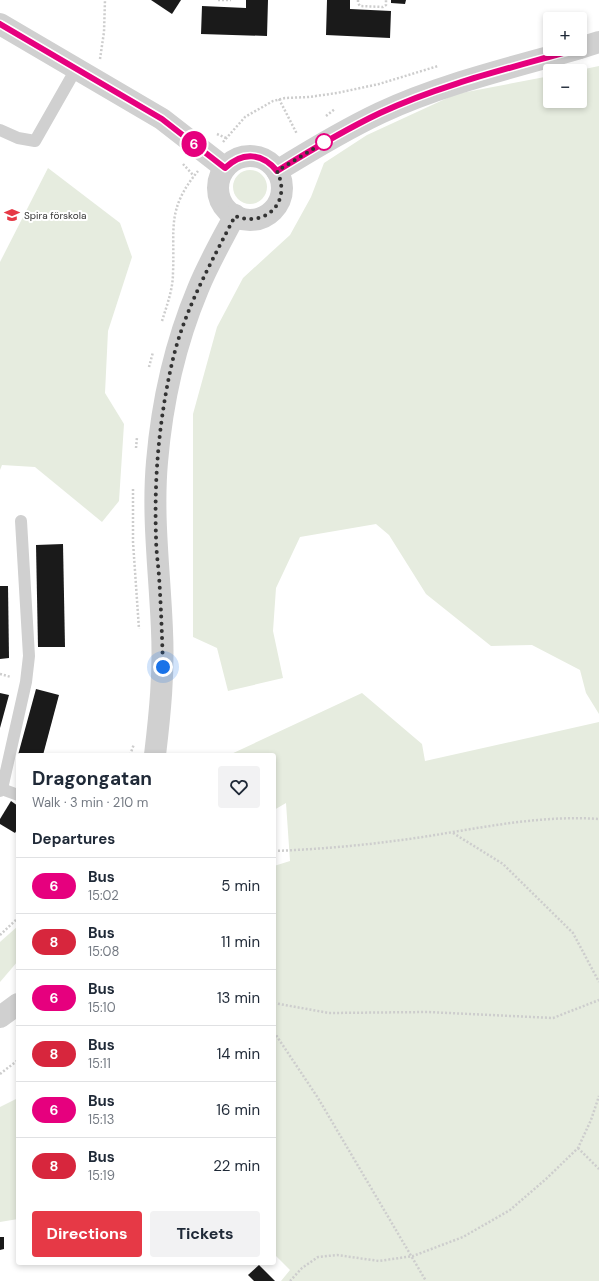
<!DOCTYPE html>
<meta charset="utf-8">
<style>
body{margin:0;font-family:"DM Sans",sans-serif;background:#f2f2f3;color:#1f2937;height:100vh;display:flex;flex-direction:column;font-size:15px;white-space:nowrap}
*{box-sizing:border-box;margin:0}
p{font-size:13px;color:#747a83}
.icon{flex:none;width:22px;height:22px;fill:none;stroke:currentColor;stroke-width:2;stroke-linecap:round;stroke-linejoin:round}
.map{position:relative;flex:1;overflow:hidden}
.drawer{position:absolute;left:16px;top:753px;width:260px;height:512px;display:flex;flex-direction:column;background:#fff;border-radius:4px;box-shadow:0 2px 6px #0003}
.drawer>*{flex:none}
.badge{padding:0 8px;border-radius:13px;font-size:14px;line-height:26px}
.tools{position:absolute;left:543px;top:12px;display:grid;gap:8px}
.tools a{display:grid;place-items:center;width:44px;height:44px;border-radius:4px;background:#fff;box-shadow:0 2px 6px #0003;font-size:20px}
.you{position:absolute;width:20px;height:20px;margin:-10px;border:3px solid #fff;border-radius:50%;background:#1a73e8;box-shadow:0 0 0 6px #1a73e833}
.map>.badge{position:absolute;translate:-50% -50%;box-shadow:0 0 0 2px #fff}
h2{padding:0 16px;font-size:15px;line-height:36px}
.round{display:grid;place-items:center;flex:none;width:42px;height:42px;border-radius:4px;background:#f2f2f3}
.overview{display:flex;align-items:center;justify-content:space-between;height:68px;padding:0 16px}
h1{font-size:19px;font-weight:700;line-height:30px}
.cta{display:flex;gap:8px;margin-top:auto;padding:8px 16px}
.cta a{flex:1;height:46px;border-radius:4px;background:#e63946;color:#fff;font-size:16px;font-weight:700;line-height:46px;text-align:center}
.cta a+a{background:#f2f2f3;color:#1f2937}
ul{padding:0;list-style:none}
li{display:flex;align-items:center;gap:12px;height:56px;padding:0 16px;border-top:1px solid #e0e1e3}
li div{flex:1}
li b{display:block;font-size:15px}
li em{font-style:normal}
li .badge{min-width:44px;font-weight:700;text-align:center}
.map>svg:first-child{display:block}
</style>
<div class="map">
<svg width="599" height="1281" viewBox="0 0 599 1281">
<rect width="100%" height="100%" fill="#fff"/>
<g fill="#e6ecdf">
<polygon points="599,66 599,714 586,693 580,670 532,645 491,646 426,594 389,535 376,524 300,537 276,588 273,631 283,678 228,691 217,648 193,637 193,414 217,327 243,278 290,235 311,197 324,163 367,135 456,94 550,76 550,101 580,101 580,71 575,71"/>
<polygon points="48,168 120,223 132,257 108,331 105,393 124,424 119,501 102,522 35,467 2,465 0,470 0,262"/>
<circle cx="250" cy="187" r="17"/>
<polygon points="362,693 422,744 425,761 599,722 599,1281 281,1281 290,1270 274,1254 274,866 290,861 286,803 274,810 274,755 229,755"/>
<polygon points="18,926 18,961 0,982 0,942"/>
<polygon points="18,1095 18,1219 0,1222 0,1107 16,1099"/>
</g>
<g fill="#1a1a1a">
<polygon points="151,0 181,0 172,14"/>
<polygon points="246,0 268,0 267,36 201,34 202,6 246,8"/>
<polygon points="327,0 350,0 350,9 391,11 390,38 326,35"/>
<polygon points="391,0 406,0 405,4 391,3"/>
<polygon points="63,544 65,647 38,647 36,545"/>
<polygon points="0,586 8,586 9,658 0,659"/>
<polygon points="36,689 59,695 43,755 18,755"/>
<polygon points="0,693 9,695 0,728"/>
<polygon points="11,801 18,806 18,828 15,833 0,824 0,819"/>
<polygon points="0,1237 4,1237 4,1249 0,1250"/>
<polygon points="259,1265 275,1281 254,1281 248,1275"/>
</g>
<g fill="none" stroke-linecap="round" stroke-linejoin="round">
<g stroke="#cdcdcd" stroke-width="2.5" stroke-dasharray="2 2" stroke-linecap="butt">
<polyline points="218,0 231,0"/>
<polyline points="358,0 358,3 360,6 383,7 386,5 386,0"/>
<polyline points="100,59 104,32 105,0"/>
<polyline points="279,99 297,134"/>
<polyline points="326,116 335,109"/>
<polyline points="217,134 226,138"/>
<polyline points="223,142 245,117 273,101 285,98 309,97 337,93 379,84 438,66"/>
<polyline points="183,164 194,176"/>
<path d="M162,321C167,305 173,289 173,273C175,228 166,210 198,171"/>
<polyline points="149,367 153,352"/>
<polyline points="136,448 137,437"/>
<polyline points="133,489 133,542 139,629"/>
<polyline points="0,674 11,677"/>
<polyline points="130,755 134,744"/>
<polyline points="453,833 503,864 573,933 599,982"/>
<path d="M274,851C326,849 378,844 429,836C485,827 542,815 599,819"/>
<polyline points="0,935 18,918"/>
<polyline points="274,1003 329,1013 428,1012 553,1018 599,1000"/>
<polyline points="274,1032 318,1098 426,1281"/>
<polyline points="0,1074 18,1060"/>
<polyline points="578,1148 599,1169"/>
<polyline points="290,1281 302,1268 318,1257 337,1255 379,1261 413,1256 463,1237 510,1210 546,1179 578,1148 591,1120 599,1096"/>
</g>
<g stroke="#d0d0d0" stroke-width="12">
<polyline points="0,130 18,138 35,141 76,69"/>
<polyline points="2,789 18,795"/>
<polyline points="0,791 2,789 26,682 29,656 21,521"/>
</g>
<g stroke="#d0d0d0" stroke-width="22">
<polyline points="0,24 162,119 225,168"/>
<polyline points="580,48 599,42"/>
<circle cx="250" cy="188" r="32"/>
<path d="M277,171C311,150 344,130 380,113C442,84 511,68 577,49"/>
<path d="M155,755C160,713 164,673 162,631C160,575 152,518 157,462C162,402 175,344 198,289C208,264 222,240 235,215"/>
<polyline points="0,1017 18,1004"/>
</g>
</g>
<g fill="none" stroke-linecap="round" stroke-linejoin="round">
<g stroke="#fff" stroke-width="9">
<path id="line" d="M0,24L162,119L225,168C243,151 262,153 277,171C311,150 344,130 380,113C442,84 511,68 577,49"/>
</g>
<use href="#line" stroke="#e6007e" stroke-width="6"/>
<path stroke="#333" stroke-width="4" stroke-dasharray="0 7.2" d="M163,667C162,636 161,606 159,576C158,563 156,550 156,537C154,478 159,420 172,363C184,310 211,263 235,216C266,228 292,202 277,171L328,140L324,142"/>
</g>
<defs>
<g id="school-bare" transform="scale(1.2)"><path d="M0-5L7-2L0 1L-7-2ZM-4 1L0 2.5L4 1V4Q0 6-4 4Z" fill="#e63946" stroke="#fff" stroke-width="2.5" paint-order="stroke"/></g>
</defs>
<g fill-rule="evenodd">
<use href="#school-bare" x="12" y="215"/>
</g>
<circle fill="#fff" stroke="#e6007e" stroke-width="2" cx="324" cy="142" r="8"/>
<g text-anchor="middle" dominant-baseline="central" stroke-width="4" stroke-linejoin="round" paint-order="stroke">
<g font-size="10" fill="#333" stroke="#fff" text-anchor="start">
<text x="24" y="215">Spira förskola</text>
</g>
</g>
</svg>
<div class="tools">
<a>+</a>
<a>−</a>
</div>
<div class="you" style="left:163px;top:667px"></div>
<b class="badge" style="left:194px;top:144px;background:#e6007e;color:#fff">6</b>
<section class="drawer">
<div class="overview"><div><h1>Dragongatan</h1><p>Walk · 3 min · 210 m</p></div><a class="round"><svg class="icon" aria-label="heart" viewBox="0 0 24 24"><path d="M12 20l-8-8c-3-5 5-10 8-4 3-6 11-1 8 4z"/></svg></a></div>
<h2>Departures</h2>
<ul>
<li><span class="badge" style="background:#e6007e;color:#fff">6</span><div><b>Bus</b><p>15:02</p></div><em>5 min</em></li>
<li><span class="badge" style="background:#d7263d;color:#fff">8</span><div><b>Bus</b><p>15:08</p></div><em>11 min</em></li>
<li><span class="badge" style="background:#e6007e;color:#fff">6</span><div><b>Bus</b><p>15:10</p></div><em>13 min</em></li>
<li><span class="badge" style="background:#d7263d;color:#fff">8</span><div><b>Bus</b><p>15:11</p></div><em>14 min</em></li>
<li><span class="badge" style="background:#e6007e;color:#fff">6</span><div><b>Bus</b><p>15:13</p></div><em>16 min</em></li>
<li><span class="badge" style="background:#d7263d;color:#fff">8</span><div><b>Bus</b><p>15:19</p></div><em>22 min</em></li>
</ul>
<div class="cta"><a>Directions</a><a>Tickets</a></div>
</section>
</div>
